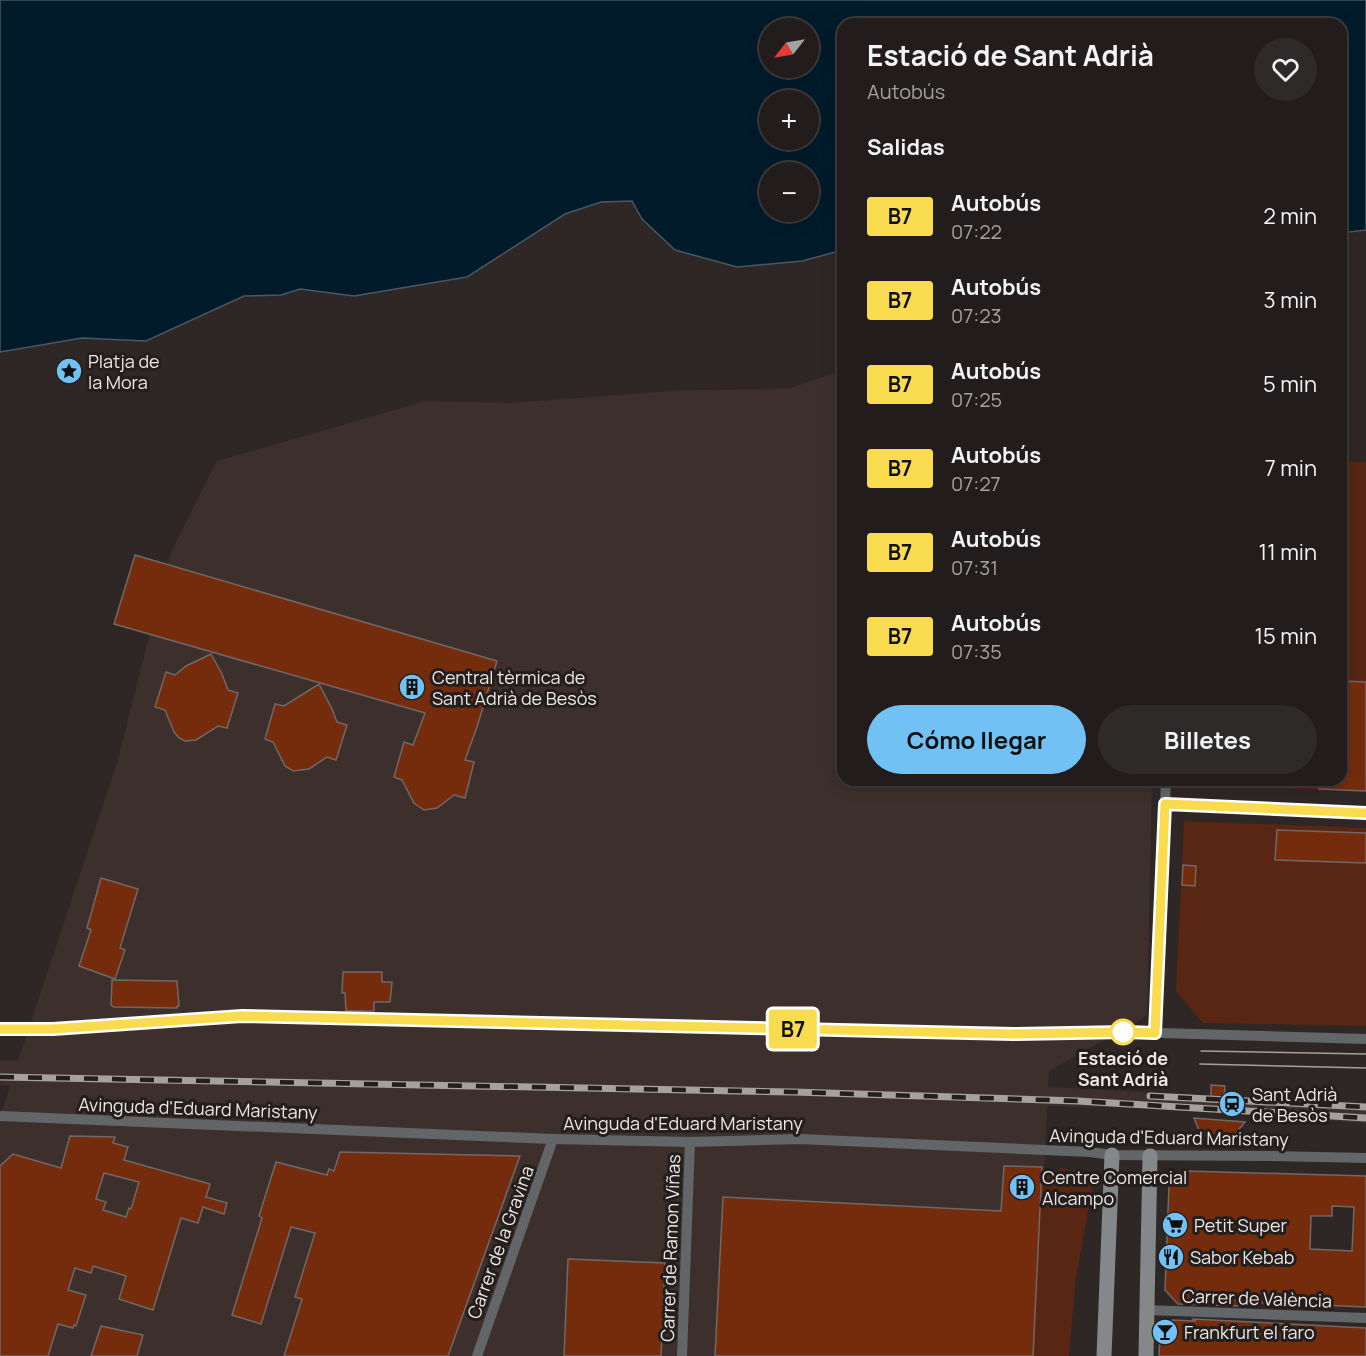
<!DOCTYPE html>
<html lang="es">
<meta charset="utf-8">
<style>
body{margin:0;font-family:Manrope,sans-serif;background:#2e2a29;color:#f1f3f6;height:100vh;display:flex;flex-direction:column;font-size:22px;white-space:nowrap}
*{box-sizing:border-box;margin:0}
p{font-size:20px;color:#a2a2a3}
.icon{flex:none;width:33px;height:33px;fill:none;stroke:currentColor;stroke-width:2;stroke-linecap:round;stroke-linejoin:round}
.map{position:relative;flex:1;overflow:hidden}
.details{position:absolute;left:837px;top:18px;width:510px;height:768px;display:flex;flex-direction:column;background:#221d1c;border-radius:18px;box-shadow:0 3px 15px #0003,0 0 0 2px #3f3b3b}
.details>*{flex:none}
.badge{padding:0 12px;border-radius:4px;font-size:21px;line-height:39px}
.needle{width:39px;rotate:239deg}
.tools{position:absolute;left:759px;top:18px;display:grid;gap:12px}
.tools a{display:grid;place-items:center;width:60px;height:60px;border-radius:50%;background:#221d1c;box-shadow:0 3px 15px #0003,0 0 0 2px #3f3b3b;font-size:30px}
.map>.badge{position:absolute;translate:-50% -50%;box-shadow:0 0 0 3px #fff}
h2{padding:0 30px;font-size:22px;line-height:54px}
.round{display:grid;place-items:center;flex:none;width:63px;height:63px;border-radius:32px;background:#2e2a29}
.overview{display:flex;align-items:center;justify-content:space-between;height:102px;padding:0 30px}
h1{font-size:28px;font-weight:700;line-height:45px}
.button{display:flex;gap:12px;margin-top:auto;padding:12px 30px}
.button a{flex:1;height:69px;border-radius:36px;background:#71c1f5;color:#111;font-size:24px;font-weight:700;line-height:69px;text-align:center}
.button a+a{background:#2e2a29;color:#f1f3f6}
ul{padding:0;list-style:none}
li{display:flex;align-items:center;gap:18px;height:84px;padding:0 30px}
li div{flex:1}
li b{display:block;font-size:22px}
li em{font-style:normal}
li .badge{min-width:66px;font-weight:700;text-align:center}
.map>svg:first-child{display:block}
</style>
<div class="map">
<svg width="1366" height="1356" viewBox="0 0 1366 1356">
<rect width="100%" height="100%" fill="#2e2725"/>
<polygon fill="#3d302c" points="843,370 843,780 1152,780 1147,1016 1049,1071 1048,1087 1366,1104 1366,1123 1148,1108 1047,1106 1036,1356 0,1356 0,1117 10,1086 0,1085 0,1061 18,1061 117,763 170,555 217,461 426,401 511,403 684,390 788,389"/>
<g fill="#582612">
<polygon points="1341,461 1366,462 1366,791 1207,785 1207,780 1341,780"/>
<polygon points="1184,821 1366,828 1366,1026 1203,1023 1176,991"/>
<polygon points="1042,1168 1059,1172 1060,1168 1095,1174 1076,1277 1069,1356 1033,1356"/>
</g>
<path fill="#021b2b" stroke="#485863" stroke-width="1.5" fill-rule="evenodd" d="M0,0H1366V230L1341,233V24H843V250L802,261L737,267L675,250L642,219L632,201L601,202L565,214L467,277L354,296L300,289L281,295L244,296L146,341L82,338L0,352ZM770,28H808V68H770ZM770,100H808V140H770ZM770,172H808V212H770Z"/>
<g fill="#752c0d" stroke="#706866" stroke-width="1.5" fill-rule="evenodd">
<polygon points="135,555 497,661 477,727 465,760 474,762 465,798 454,795 437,808 424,810 414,803 402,780 394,777 404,742 413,745 425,713 114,624"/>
<polygon points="211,654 222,674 228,690 238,693 227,728 218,726 196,740 185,741 179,738 174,732 165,710 155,707 166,672 175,675 186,666"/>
<polygon points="1341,681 1366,682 1366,791 1319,789 1319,780 1341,780"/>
<polygon points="319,684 332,709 337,722 347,725 336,760 327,757 309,769 293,771 285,766 273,742 265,739 275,704 284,706"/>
<polygon points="1277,830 1366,833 1366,863 1275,860"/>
<polygon points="1183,865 1196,866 1195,886 1182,885"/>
<polygon points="101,878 138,889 120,948 125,950 115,979 79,966 91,930 87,928"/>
<polygon points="343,972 382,972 382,982 392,982 390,1002 374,1002 374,1011 346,1011 345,993 342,993"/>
<polygon points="112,980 177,981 179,1006 177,1006 177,1008 114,1007 111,1005"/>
<polygon points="1211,1085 1225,1086 1224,1098 1211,1097"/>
<polygon points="1194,1118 1219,1120 1245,1122 1236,1133 1218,1138 1218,1141 1203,1135 1198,1128"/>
<path d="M70,1136L115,1137L113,1143L128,1147L124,1160L210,1184L206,1197L227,1203L224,1214L203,1207L198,1223L181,1218L153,1310L119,1299L126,1276L93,1266L91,1273L75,1268L68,1290L86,1295L76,1326L74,1325L73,1328L58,1324L48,1356H0V1166L13,1154L61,1168ZM104,1173L139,1182L131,1209L129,1208L126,1217L103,1210L106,1202L96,1199Z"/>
<polygon points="340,1152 520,1156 448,1356 284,1356 302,1299 295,1297 315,1233 291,1227 261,1324 232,1315 262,1218 259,1216 276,1162 327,1175 329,1169 334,1171"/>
<polygon points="1004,1166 1042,1167 1033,1356 715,1356 723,1197 1001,1211"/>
<path d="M1185,1171L1366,1176V1307L1271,1303L1238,1302V1306L1178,1304L1165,1290L1169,1185ZM1332,1206L1354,1207L1352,1251L1310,1249L1311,1216H1332Z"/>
<polygon points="568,1259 665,1263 661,1356 564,1356"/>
<polygon points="1193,1319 1366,1328 1366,1356 1159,1356 1160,1331 1172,1320 1195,1321"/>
<polygon points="101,1326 143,1335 137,1356 91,1356"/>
</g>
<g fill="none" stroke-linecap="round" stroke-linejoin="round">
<g stroke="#636668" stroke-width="10">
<polyline points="1165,804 1366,813"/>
<polyline points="0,1029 53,1029 241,1016 1013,1034 1126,1032 1366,1039"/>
<polyline points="1155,1033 1166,780"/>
<polyline points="0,1116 553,1139 690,1142 800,1139 1090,1152 1112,1155 1271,1156 1366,1158"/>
<polyline points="1147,1310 1366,1318"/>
<polyline points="477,1356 553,1139"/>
<polyline points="682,1356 690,1142"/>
</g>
<g stroke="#84888b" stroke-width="15">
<polyline points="1104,1356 1112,1155"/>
<polyline points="1146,1356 1150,1156"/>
</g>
<g stroke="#a6a09e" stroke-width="1.5">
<polyline points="1201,1051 1366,1054"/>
<polyline points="1200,1064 1366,1068"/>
</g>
<g stroke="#a6a09e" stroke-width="7">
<g id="rail">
<polyline points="0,1077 794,1092 1078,1101 1366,1118"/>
<polyline points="1150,1096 1366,1107"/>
</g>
</g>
<use href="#rail" stroke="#241e1c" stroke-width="4.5" stroke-dasharray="14" stroke-linecap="butt"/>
</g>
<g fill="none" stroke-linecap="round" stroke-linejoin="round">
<g stroke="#fff" stroke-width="14">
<polyline id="line" points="0,1029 53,1029 242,1016 1013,1034 1126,1032 1155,1033 1165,804 1366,813"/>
</g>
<use href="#line" stroke="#f9db4f" stroke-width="9"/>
</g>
<defs>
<g id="sight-disc" transform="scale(1.35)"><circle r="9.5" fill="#71c1f5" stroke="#241e1c"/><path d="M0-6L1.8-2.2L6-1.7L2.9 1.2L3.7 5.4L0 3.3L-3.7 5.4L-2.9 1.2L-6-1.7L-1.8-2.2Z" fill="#111"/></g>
<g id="building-disc" transform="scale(1.35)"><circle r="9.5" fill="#71c1f5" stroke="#241e1c"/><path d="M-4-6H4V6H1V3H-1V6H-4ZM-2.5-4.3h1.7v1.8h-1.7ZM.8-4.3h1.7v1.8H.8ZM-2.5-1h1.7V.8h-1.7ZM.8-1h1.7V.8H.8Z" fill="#111"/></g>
<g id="station-disc" transform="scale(1.35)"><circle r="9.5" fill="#71c1f5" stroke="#241e1c"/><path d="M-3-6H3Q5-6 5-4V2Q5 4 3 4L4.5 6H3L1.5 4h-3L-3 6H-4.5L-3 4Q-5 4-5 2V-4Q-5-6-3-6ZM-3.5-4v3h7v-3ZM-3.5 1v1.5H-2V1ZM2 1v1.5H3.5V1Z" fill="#111"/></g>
<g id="supermarket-disc" transform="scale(1.35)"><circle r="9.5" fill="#71c1f5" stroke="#241e1c"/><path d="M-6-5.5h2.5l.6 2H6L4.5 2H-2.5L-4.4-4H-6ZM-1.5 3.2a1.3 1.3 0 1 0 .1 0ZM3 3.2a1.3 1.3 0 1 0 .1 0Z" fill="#111"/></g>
<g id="restaurant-disc" transform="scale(1.35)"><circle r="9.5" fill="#71c1f5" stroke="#241e1c"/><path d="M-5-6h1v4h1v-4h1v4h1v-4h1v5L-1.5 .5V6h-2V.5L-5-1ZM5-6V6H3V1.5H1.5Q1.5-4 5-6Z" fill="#111"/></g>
<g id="bar-disc" transform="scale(1.35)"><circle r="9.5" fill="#71c1f5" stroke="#241e1c"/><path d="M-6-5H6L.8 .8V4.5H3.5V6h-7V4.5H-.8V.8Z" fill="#111"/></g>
</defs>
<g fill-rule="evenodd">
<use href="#sight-disc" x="69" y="371"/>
<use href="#building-disc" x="412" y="687"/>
<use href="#station-disc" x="1232" y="1104"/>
<use href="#building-disc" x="1022" y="1187"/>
<use href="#supermarket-disc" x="1175" y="1225"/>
<use href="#restaurant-disc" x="1171" y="1257"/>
<use href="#bar-disc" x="1165" y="1332"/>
</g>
<circle fill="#fff" stroke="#f9db4f" stroke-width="3" cx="1123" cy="1032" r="12"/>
<g text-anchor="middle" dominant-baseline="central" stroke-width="6" stroke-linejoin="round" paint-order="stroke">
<g font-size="18" fill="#ece7e6" stroke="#241e1c" text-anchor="start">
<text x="88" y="361">Platja de<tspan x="88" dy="21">la Mora</tspan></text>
<text x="432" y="677">Central tèrmica de<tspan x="432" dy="21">Sant Adrià de Besòs</tspan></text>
<text x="1252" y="1094">Sant Adrià<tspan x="1252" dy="21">de Besòs</tspan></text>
<text x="1042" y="1177">Centre Comercial<tspan x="1042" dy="21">Alcampo</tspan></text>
<text x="1194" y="1225">Petit Super</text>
<text x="1190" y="1257">Sabor Kebab</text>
<text x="1184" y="1332">Frankfurt el faro</text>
</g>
<g font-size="18" font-weight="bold" fill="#ece7e6" stroke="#241e1c">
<text x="1123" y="1058">Estació de<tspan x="1123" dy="21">Sant Adrià</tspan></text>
</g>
<g font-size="18" fill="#ece7e6" stroke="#241e1c">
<text transform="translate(198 1108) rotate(2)">Avinguda d'Eduard Maristany</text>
<text x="683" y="1123">Avinguda d'Eduard Maristany</text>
<text transform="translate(1169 1137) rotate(1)">Avinguda d'Eduard Maristany</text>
<text transform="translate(500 1242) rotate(-70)">Carrer de la Gravina</text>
<text transform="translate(670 1248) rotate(-88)">Carrer de Ramon Viñas</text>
<text transform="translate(1257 1298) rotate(2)">Carrer de València</text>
</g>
</g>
</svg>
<div class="tools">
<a><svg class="needle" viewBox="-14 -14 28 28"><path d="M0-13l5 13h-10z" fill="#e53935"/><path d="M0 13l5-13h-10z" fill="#a2a2a3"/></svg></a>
<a>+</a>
<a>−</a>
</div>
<b class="badge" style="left:793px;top:1029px;background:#f9db4f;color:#111">B7</b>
<section class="details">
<div class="overview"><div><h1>Estació de Sant Adrià</h1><p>Autobús</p></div><a class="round"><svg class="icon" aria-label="heart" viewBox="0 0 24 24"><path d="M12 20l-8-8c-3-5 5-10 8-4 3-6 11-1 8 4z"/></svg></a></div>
<h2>Salidas</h2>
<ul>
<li><span class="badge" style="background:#f9db4f;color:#111">B7</span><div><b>Autobús</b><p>07:22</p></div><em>2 min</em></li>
<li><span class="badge" style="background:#f9db4f;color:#111">B7</span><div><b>Autobús</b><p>07:23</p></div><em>3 min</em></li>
<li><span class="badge" style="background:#f9db4f;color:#111">B7</span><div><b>Autobús</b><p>07:25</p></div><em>5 min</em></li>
<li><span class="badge" style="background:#f9db4f;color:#111">B7</span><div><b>Autobús</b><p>07:27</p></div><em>7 min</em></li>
<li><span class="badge" style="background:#f9db4f;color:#111">B7</span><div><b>Autobús</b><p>07:31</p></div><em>11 min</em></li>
<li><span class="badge" style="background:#f9db4f;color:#111">B7</span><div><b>Autobús</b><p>07:35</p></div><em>15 min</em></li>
</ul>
<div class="button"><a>Cómo llegar</a><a>Billetes</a></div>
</section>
</div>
